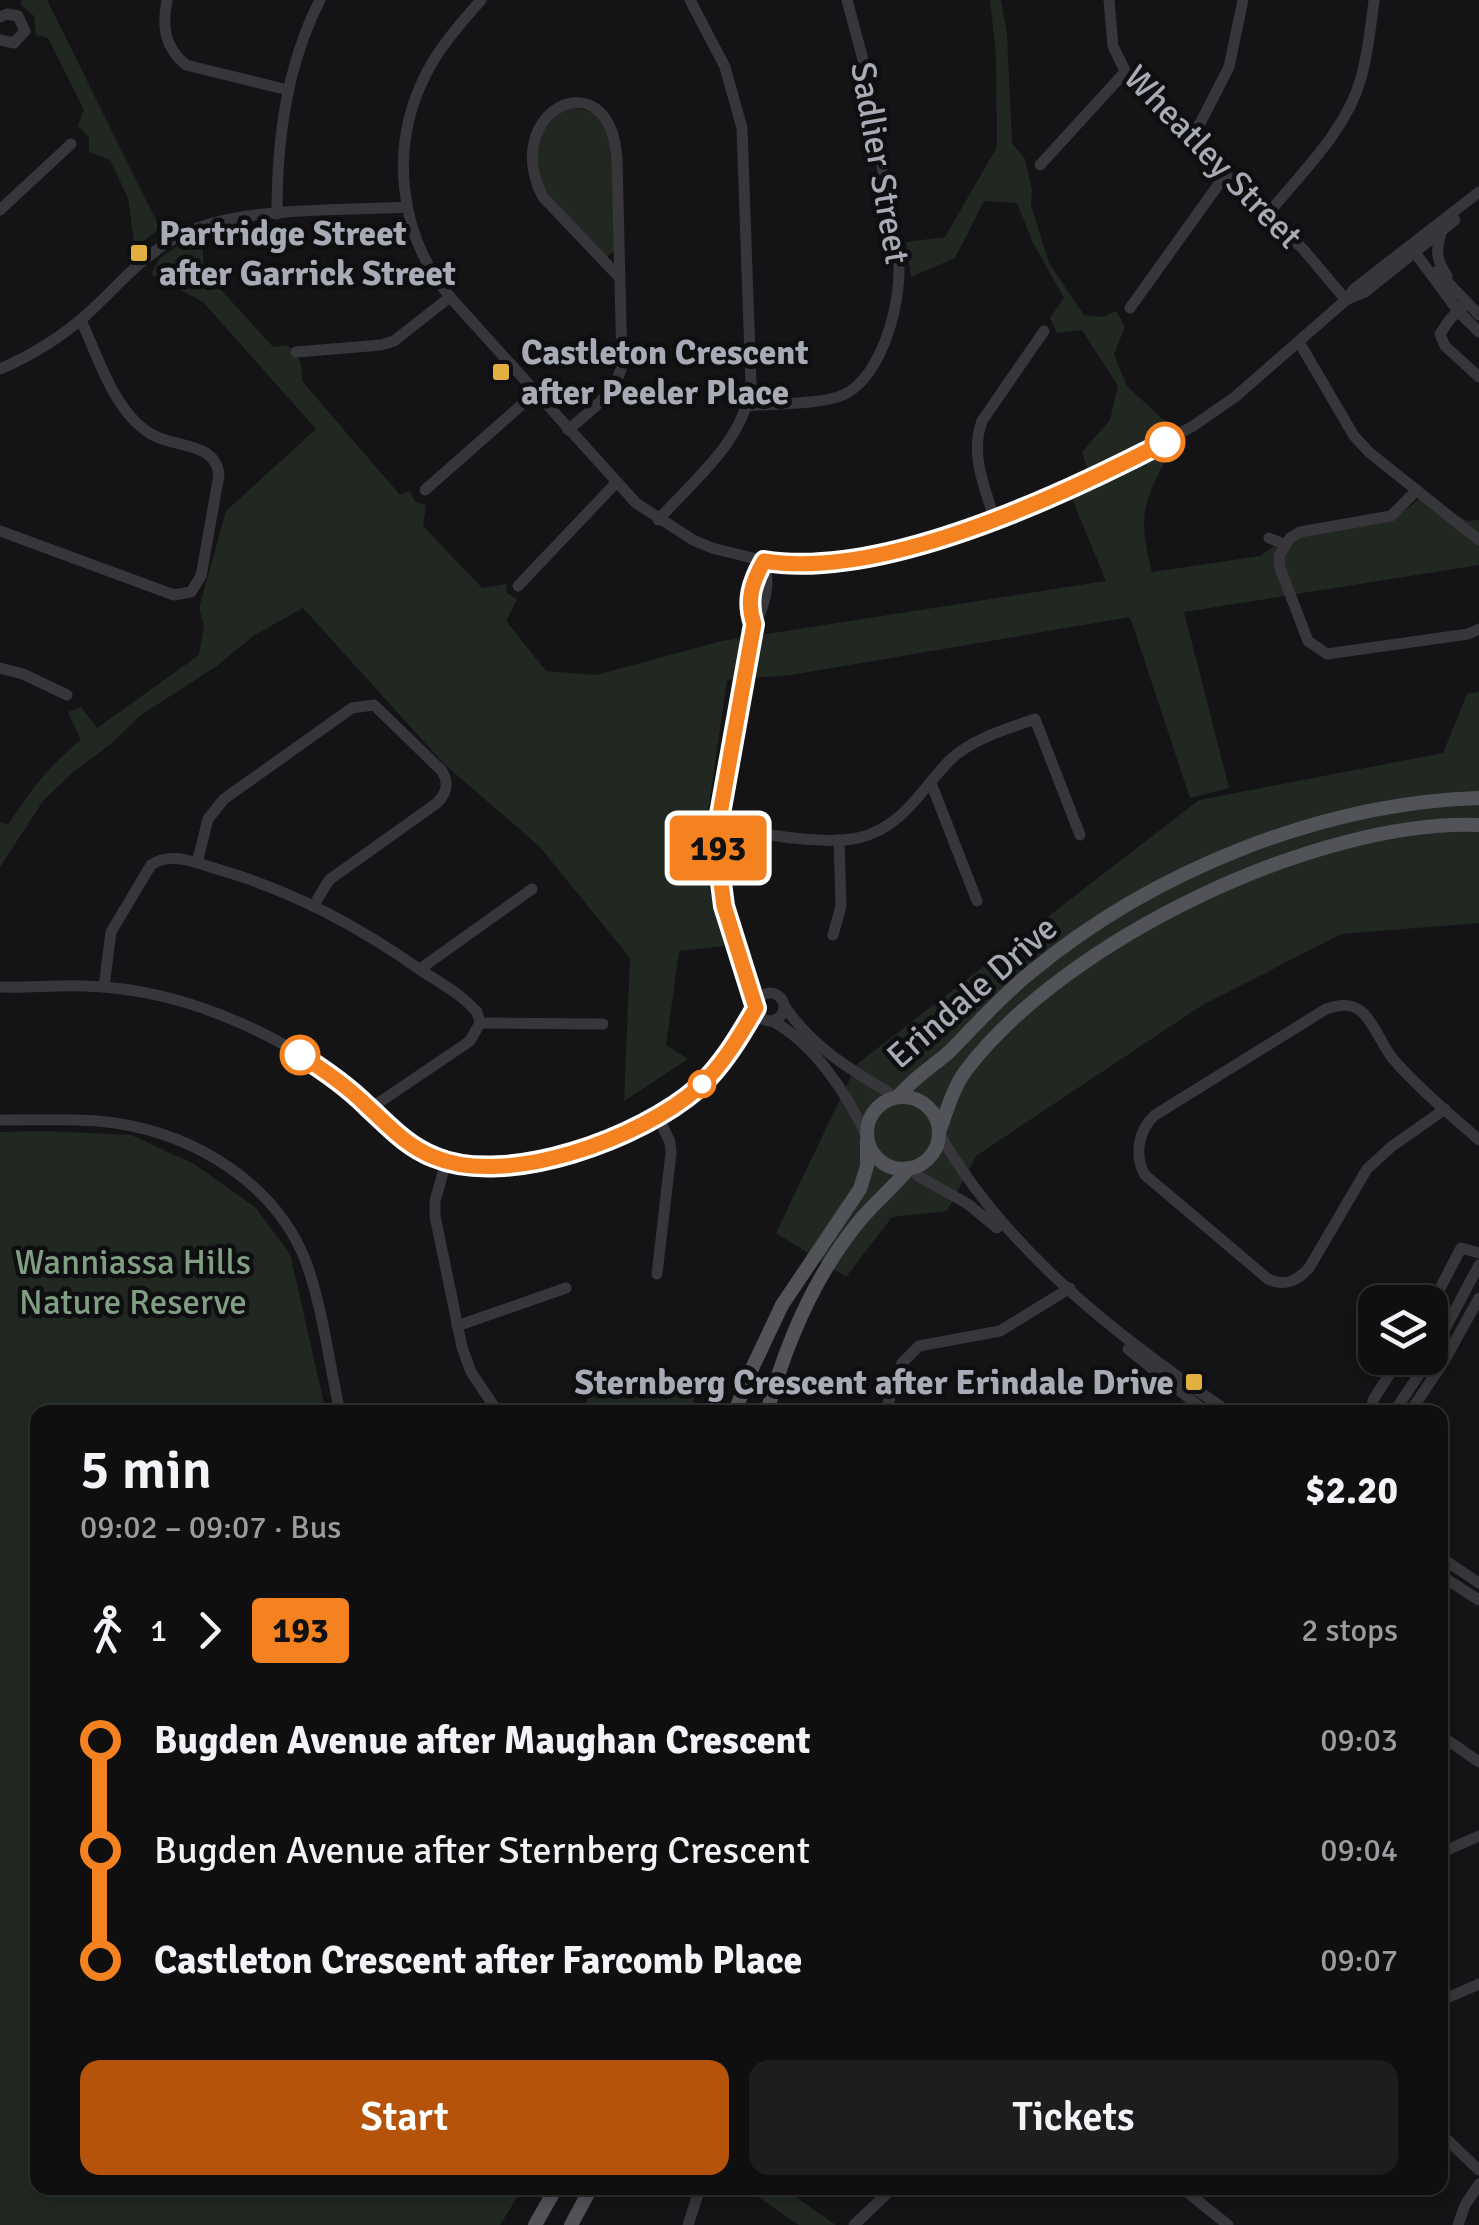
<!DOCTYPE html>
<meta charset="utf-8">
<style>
body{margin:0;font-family:Signika,sans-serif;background:#1d1d1e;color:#f1f3f6;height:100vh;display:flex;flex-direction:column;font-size:38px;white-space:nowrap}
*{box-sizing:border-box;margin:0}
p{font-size:32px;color:#9b9c9f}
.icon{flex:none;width:55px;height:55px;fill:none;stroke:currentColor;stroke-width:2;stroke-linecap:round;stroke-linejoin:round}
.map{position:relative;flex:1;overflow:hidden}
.panel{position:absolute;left:30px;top:1405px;width:1418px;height:790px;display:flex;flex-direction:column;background:#0f0f10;border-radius:20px;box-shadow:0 5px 15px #0003,0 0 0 2px #2f2f30}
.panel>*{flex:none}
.badge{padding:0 20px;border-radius:8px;font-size:35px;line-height:65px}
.tools{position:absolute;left:1358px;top:1285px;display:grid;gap:20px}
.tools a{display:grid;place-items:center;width:90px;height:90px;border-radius:20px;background:#0f0f10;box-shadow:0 5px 15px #0003,0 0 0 2px #2f2f30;font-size:50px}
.map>.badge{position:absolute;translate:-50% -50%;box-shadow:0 0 0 5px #fff}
.legs{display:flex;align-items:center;gap:15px;height:110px;padding:0 50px;font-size:32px}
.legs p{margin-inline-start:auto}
.headline{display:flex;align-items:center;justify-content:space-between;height:170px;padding:0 50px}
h1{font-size:55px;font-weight:600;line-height:75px}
.primary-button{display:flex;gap:20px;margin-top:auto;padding:20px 50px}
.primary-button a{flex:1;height:115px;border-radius:20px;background:#b45309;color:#fff;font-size:40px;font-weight:600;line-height:115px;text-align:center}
.primary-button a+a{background:#1d1d1e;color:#f1f3f6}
ul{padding:0 50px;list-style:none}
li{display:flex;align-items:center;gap:35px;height:110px;font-size:38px}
li i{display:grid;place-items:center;width:15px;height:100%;margin:0 12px;background:currentColor}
li i::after{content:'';width:25px;height:25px;margin:-12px;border:8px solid;border-radius:50%;background:#0f0f10}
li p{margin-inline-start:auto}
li:first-child i{background:linear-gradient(#0000 50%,currentColor 0)}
li:last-child i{background:linear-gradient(currentColor 50%,#0000 0)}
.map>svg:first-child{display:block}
</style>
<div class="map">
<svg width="1479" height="2225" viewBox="0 0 1479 2225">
<rect width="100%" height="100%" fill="#141416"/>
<g fill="#212822">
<polygon points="22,0 47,0 160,228 135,248 128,198 110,160 89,152 89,137 78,126 84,110 48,38 36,35 34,16 20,4"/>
<polygon points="990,0 1001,0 1007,35 1012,143 1025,159 1032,190 1031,205 1049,263 1084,315 1103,317 1116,311 1125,327 1114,354 1127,386 1170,426 1088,470 1082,452 1110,420 1118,386 1082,330 1057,333 1050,318 1064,298 1033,243 1017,203 984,201 955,258 911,277 906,242 945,237 997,147 996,55"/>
<path d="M577,108L594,113L611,135L616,249L606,258C578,229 521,185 539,139C542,130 551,121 557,112Z"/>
<path d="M196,233L203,248V270L273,347L287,345C300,355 302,364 302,381L400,495L410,491L415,502L426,505L423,526L482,588L506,584L507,593L517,599L506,621L546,671L596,675L722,641L1106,581L1071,496L1173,446C1145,500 1136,510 1152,572L1260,556L1281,541L1396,518L1420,498L1468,521L1479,520V565L1184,612L1229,788L1190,798L1130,617L791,675L727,680L701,860L725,946L679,951L666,1045L688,1059L624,1101L630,958L540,847L444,764L303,608L253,636L217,666L141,715L111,744L73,772L43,801L0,867V822L8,825C29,792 50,764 81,740L68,712L81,707L97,728L199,655L204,626L199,608L226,511L316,429L203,302L151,274L160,258Z"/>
<polygon points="1479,692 1479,923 1341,934 1201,1006 976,1156 947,1211 892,1217 846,1277 776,1233 857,1064 1199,800 1443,753 1467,694"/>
<polygon points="44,1131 131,1135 194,1164 255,1207 290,1254 326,1412 38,1412 38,2188 523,2188 500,2225 0,2225 0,1132"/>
<polygon points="698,1378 693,1406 711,1412 585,1412 589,1381"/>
<polygon points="745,2188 783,2188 836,2225 799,2225"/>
</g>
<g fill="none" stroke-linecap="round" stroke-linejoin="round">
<g stroke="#36363b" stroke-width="11">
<path d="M167,0C162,26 164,47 186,65L288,90"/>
<path d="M481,0C461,23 440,46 426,74C389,146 398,234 450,297L636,503L693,540L712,548L764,561L810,565L879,555L956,532L1058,493L1140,455L1193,426L1235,397L1346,300L1354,289L1479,192"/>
<polyline points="1109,0 1113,46 1130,81 1303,249 1346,300"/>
<polyline points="0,17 7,14 18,16 25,31 14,43 0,40"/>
<polyline points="1191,141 1229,67 1243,0"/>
<polyline points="1040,165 1125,72"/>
<polyline points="0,210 71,144"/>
<path d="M277,214C277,140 286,67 320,0"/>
<path d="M1268,214C1301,173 1347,130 1361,78C1368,53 1371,26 1374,0"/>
<path d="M1441,233C1435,252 1437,260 1447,276"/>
<polyline points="1413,250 1458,311 1479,332"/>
<polyline points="1437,271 1479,315"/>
<polyline points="1346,300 1365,292 1455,220"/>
<polyline points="1467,303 1450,319 1440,334 1445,346 1479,377"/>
<polyline points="1130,308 1226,174"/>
<polyline points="1299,342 1354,436 1370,453 1479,540"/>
<polyline points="296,352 381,345 394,341 450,297"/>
<path d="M0,369C30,356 60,338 85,316C113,291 139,259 172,240C228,205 339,211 407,207"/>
<path d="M749,406C775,403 819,405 843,395C884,377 904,294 898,254L862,56L847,0"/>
<path d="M568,430C590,411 614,395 622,366L617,159C610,55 498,111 543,197L620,278"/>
<polyline points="425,490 535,393"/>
<polyline points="1417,490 1391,516 1300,532 1290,538 1279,556 1280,568 1308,641 1327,654 1468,634 1479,629"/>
<path d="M994,518C984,485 970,454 982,421L1044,331"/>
<path d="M658,520C695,479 745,440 751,384L742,128L725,67L690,0"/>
<path d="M0,531L174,595L191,592L201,576L219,475C215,441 176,449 151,434C114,412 98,357 81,320"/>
<polyline points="1269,538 1284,544"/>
<polyline points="518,586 615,484"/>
<path d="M754,624C746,601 752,582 764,561"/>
<polyline points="0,668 23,674 67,695"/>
<polyline points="931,783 977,901"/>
<path d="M718,828C760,832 818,846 858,838C903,828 921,789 951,759C974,738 1007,729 1035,719L1080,835"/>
<path d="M197,863L208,819L224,799L352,708L374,705L442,771C449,783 447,793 437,803L329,880L314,905"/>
<polyline points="833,935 841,906 839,840"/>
<polyline points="420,969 532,889"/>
<path d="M0,987C28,988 56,985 84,986C136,987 191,1001 238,1022C285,1042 328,1070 366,1104C385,1121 400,1140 424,1152C448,1165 477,1171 505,1169C527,1167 549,1158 570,1151C617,1135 661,1121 698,1087C723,1065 740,1036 756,1008"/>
<path d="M104,987L111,932L151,865C170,851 197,863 217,869C293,891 358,926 422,971C441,983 462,995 477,1012L480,1023L470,1041L371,1108"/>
<circle cx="770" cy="1007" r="14"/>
<path d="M757,1003C737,946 715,894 718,832C720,806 726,780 730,755C736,720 741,684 748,649C756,615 774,598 764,561"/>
<path d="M785,1007C814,1049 853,1071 896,1097"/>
<path d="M772,1021C813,1042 848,1095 867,1137"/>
<polyline points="480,1023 603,1024"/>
<path d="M1445,1109L1391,1147L1367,1169L1309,1268C1297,1281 1285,1287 1268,1279L1145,1175C1134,1156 1138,1130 1155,1115L1326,1009C1339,1005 1352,1002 1363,1013C1375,1025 1382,1045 1393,1059C1419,1089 1450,1114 1479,1140"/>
<path d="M0,1120C38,1120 77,1118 115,1123C196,1135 276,1184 306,1262C323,1309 329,1363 340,1412"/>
<path d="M939,1133C1005,1250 1119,1338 1229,1412"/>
<polyline points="446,1162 435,1201 435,1216 462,1347 471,1372 498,1412"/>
<polyline points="911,1168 918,1176 968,1204 997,1228"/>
<polyline points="657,1274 671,1153 670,1142 658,1117"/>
<polyline points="1430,1308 1461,1248 1479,1253"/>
<polyline points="457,1326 566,1288"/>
<polyline points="1128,1349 1206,1412"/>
<polyline points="1430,1357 1479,1265"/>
<polyline points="885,1412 902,1363 919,1346 1000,1331 1070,1288"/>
<polyline points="1372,1412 1373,1400 1400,1358"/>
<polyline points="1394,1412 1430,1358"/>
<polyline points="1410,1412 1443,1363 1479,1298"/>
<polyline points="1440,1557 1479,1583"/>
<polyline points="1440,1575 1479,1600"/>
<polyline points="1440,1735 1479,1762"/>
<polyline points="1440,1853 1479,1836"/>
<polyline points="1440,2001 1479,1984"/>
<polyline points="1440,2133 1479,2170"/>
<polyline points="1182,2188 1228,2225"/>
<polyline points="688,2225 700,2188"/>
<polyline points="854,2225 893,2188"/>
<polyline points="1458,2225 1465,2205 1479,2184"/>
</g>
<g stroke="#525359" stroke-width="14">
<path d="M898,1097C912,1079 932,1067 949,1052C976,1025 1001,996 1031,972C1153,871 1321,803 1479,798"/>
<circle cx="903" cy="1133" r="36"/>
<path d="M939,1132C947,1111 953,1087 967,1069C1066,940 1316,819 1479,825"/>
<polyline points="735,1412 748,1377 782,1305 860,1189 867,1166 867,1141"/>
<path d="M767,1412C786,1343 815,1274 861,1219C876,1201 895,1186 909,1168"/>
<polyline points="535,2225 556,2188"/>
<polyline points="571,2225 591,2188"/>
</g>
</g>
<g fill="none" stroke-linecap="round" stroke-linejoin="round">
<g stroke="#fff" stroke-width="22">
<path id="line-1" d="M300,1055C324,1070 347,1086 367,1106C388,1125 406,1146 434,1157C507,1188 641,1138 698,1088C722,1066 740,1036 756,1008L724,906L718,860L720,814L754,624C746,601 752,582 764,561C881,580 1061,496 1165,442"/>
</g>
<use href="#line-1" stroke="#f58220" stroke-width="15"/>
</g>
<g fill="#e2af41" stroke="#0f0f11" stroke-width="4">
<rect x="129" y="243" width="20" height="20" rx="5"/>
<rect x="491" y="362" width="20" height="20" rx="5"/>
<rect x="1184" y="1372" width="20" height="20" rx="5"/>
</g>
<g fill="#fff" stroke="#f58220" stroke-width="5">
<circle cx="1165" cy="442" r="18"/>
<circle cx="300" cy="1055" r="18"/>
<circle cx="702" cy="1084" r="12"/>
</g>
<g text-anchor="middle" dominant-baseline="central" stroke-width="9" stroke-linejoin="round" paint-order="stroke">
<g font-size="35" fill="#a7abb5" stroke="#0f0f11">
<text transform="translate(1213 157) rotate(46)">Wheatley Street</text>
<text transform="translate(880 163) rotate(80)">Sadlier Street</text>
<text transform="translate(972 992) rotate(-41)">Erindale Drive</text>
</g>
<g font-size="35" font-weight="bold" fill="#a7abb5" stroke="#0f0f11" text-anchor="start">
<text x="159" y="233">Partridge Street<tspan x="159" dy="40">after Garrick Street</tspan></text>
<text x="521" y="352">Castleton Crescent<tspan x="521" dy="40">after Peeler Place</tspan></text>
<text x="1174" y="1382" text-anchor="end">Sternberg Crescent after Erindale Drive</text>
</g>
<g font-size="35" fill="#809e82" stroke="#0f0f11">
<text x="133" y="1262">Wanniassa Hills<tspan x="133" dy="40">Nature Reserve</tspan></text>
</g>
</g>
</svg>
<div class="tools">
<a><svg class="icon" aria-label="layers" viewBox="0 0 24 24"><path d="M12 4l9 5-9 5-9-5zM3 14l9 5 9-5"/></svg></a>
</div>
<b class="badge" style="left:718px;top:848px;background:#f58220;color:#111">193</b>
<section class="panel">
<div class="headline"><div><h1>5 min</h1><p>09:02 – 09:07 · Bus</p></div><b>$2.20</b></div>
<div class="legs"><svg class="icon" aria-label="walk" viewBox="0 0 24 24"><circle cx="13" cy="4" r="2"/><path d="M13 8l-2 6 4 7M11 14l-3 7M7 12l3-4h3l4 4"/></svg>1<svg class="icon" aria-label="forward" viewBox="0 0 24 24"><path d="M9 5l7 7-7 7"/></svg><b class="badge" style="background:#f58220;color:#111">193</b><p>2 stops</p></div>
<ul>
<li><i style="color:#f58220"></i><b>Bugden Avenue after Maughan Crescent</b><p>09:03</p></li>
<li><i style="color:#f58220"></i><span>Bugden Avenue after Sternberg Crescent</span><p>09:04</p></li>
<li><i style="color:#f58220"></i><b>Castleton Crescent after Farcomb Place</b><p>09:07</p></li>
</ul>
<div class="primary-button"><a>Start</a><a>Tickets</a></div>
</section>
</div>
